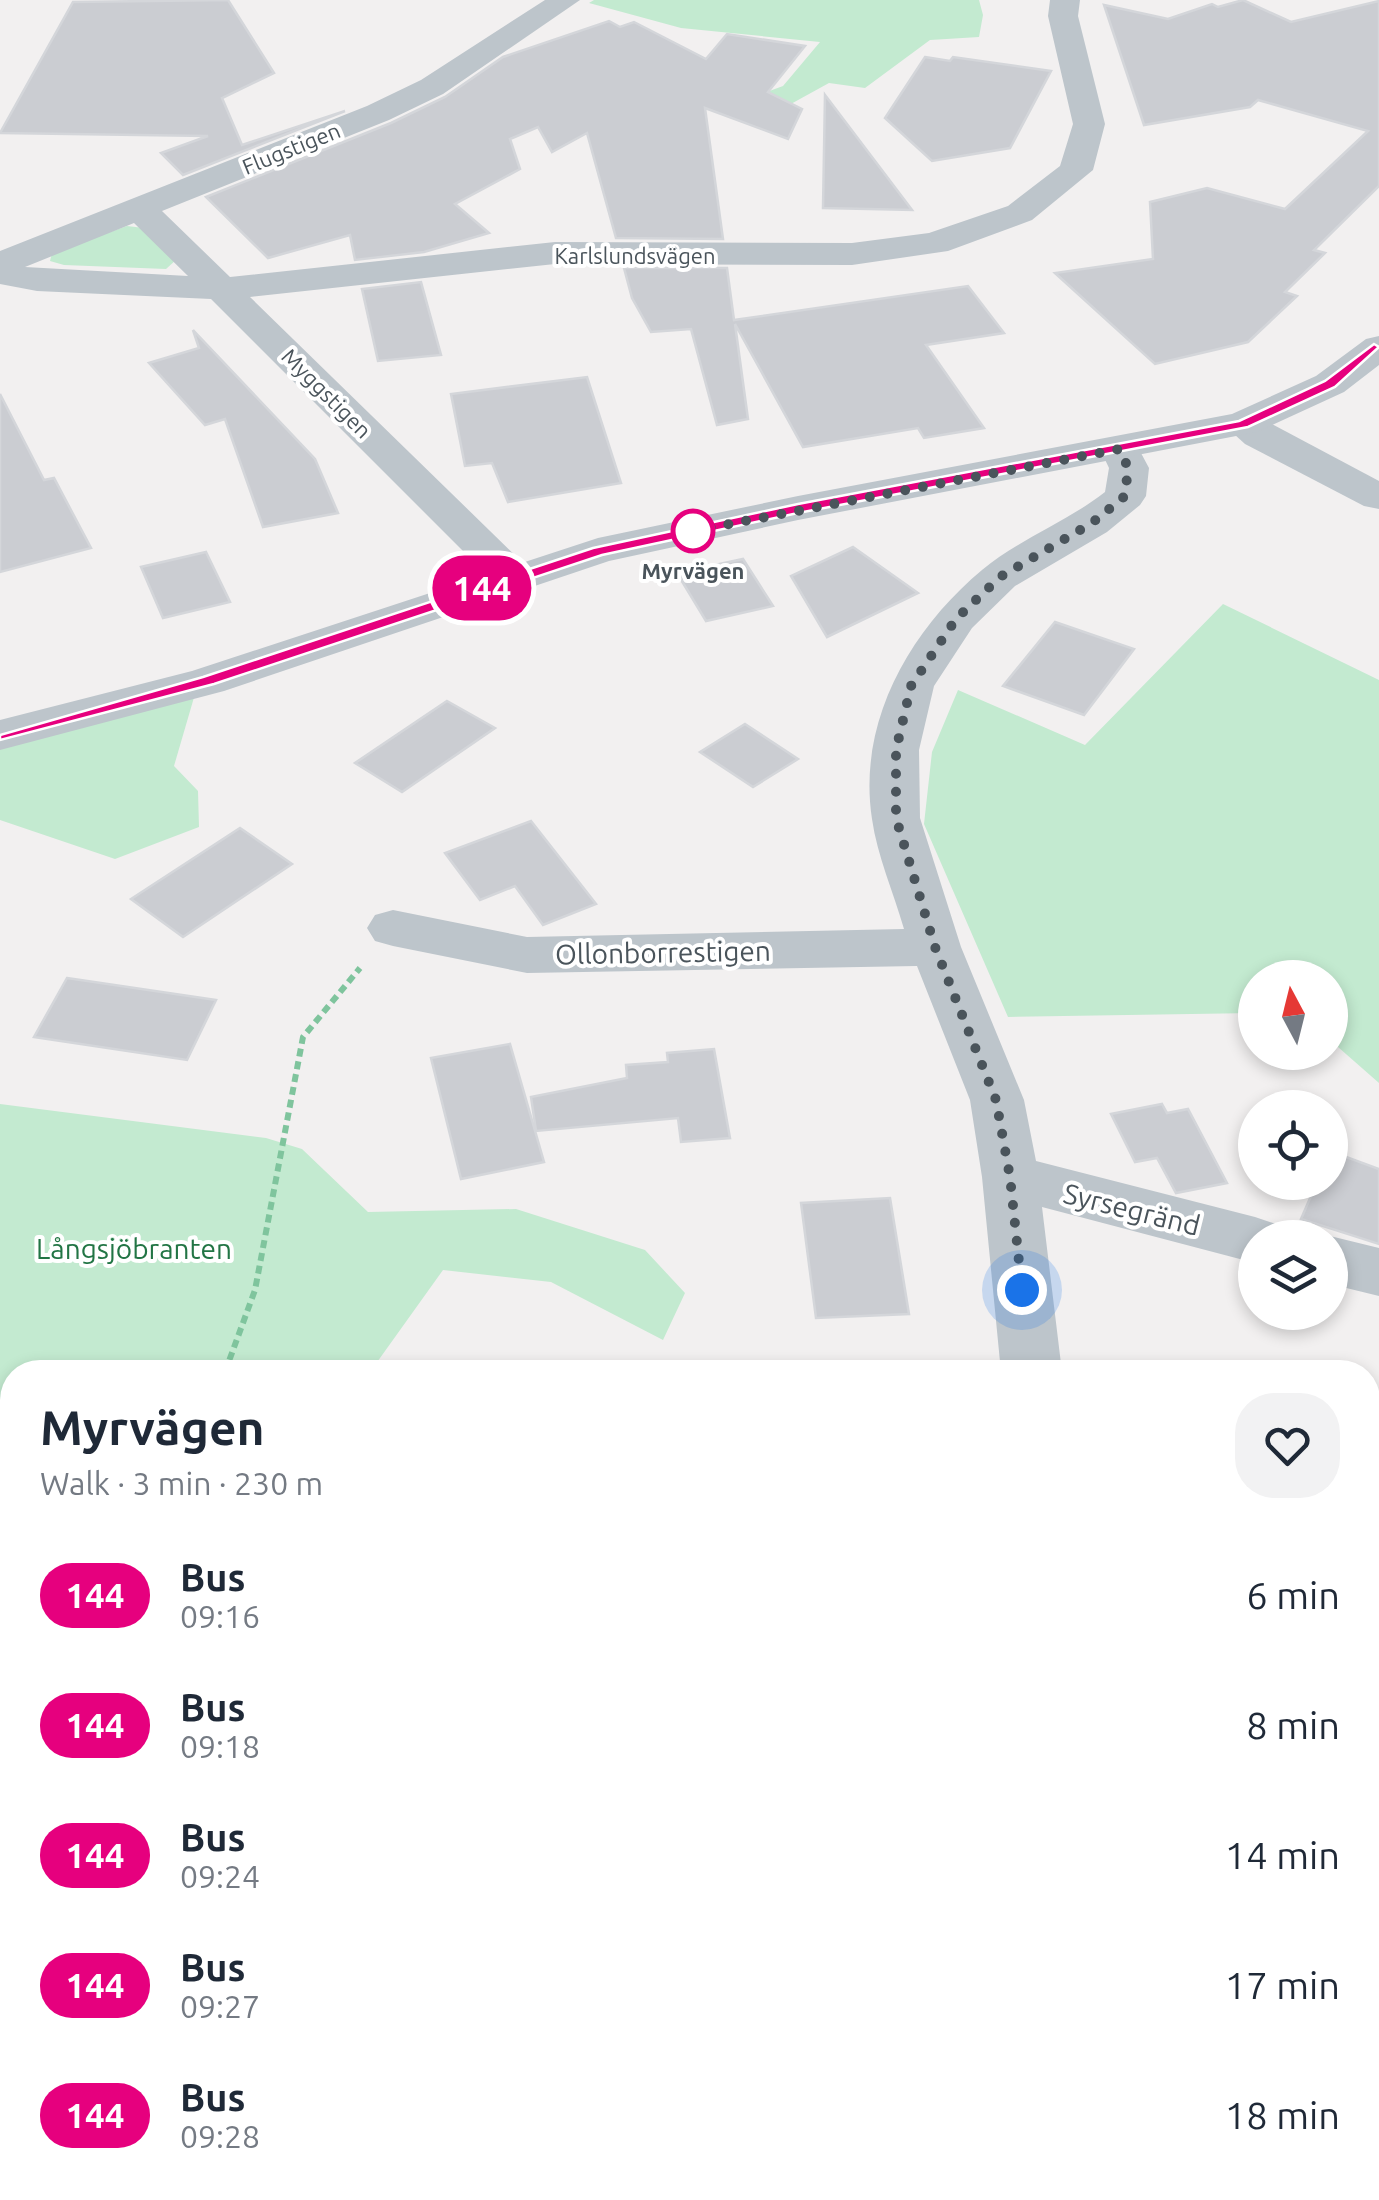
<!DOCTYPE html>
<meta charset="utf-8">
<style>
body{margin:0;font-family:Ubuntu,sans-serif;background:#f2f2f3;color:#1f2937;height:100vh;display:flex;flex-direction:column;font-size:38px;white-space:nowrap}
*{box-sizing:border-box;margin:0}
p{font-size:32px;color:#747a83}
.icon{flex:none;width:55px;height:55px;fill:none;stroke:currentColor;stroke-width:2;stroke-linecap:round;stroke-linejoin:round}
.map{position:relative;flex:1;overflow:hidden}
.panel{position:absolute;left:0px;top:1360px;width:1380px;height:840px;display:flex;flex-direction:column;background:#fff;border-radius:40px 40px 0 0;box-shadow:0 5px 15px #0003}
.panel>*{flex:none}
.badge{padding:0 20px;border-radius:32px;font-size:35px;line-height:65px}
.needle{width:65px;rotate:353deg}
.fabs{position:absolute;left:1238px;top:960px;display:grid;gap:20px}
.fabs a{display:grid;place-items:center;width:110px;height:110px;border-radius:50%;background:#fff;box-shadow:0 5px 15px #0003;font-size:50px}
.you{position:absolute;width:50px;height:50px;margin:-25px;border:8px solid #fff;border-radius:50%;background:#1a73e8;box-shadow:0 0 0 15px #1a73e833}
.map>.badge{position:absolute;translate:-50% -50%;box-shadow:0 0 0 5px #fff}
.round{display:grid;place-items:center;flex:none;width:105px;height:105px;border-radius:40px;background:#f2f2f3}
.headline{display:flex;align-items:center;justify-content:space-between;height:170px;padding:0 40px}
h1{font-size:48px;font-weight:700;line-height:75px}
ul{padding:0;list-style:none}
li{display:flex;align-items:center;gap:30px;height:130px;padding:0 40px}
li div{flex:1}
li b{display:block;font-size:38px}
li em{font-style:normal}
li .badge{min-width:110px;font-weight:700;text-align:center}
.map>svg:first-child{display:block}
</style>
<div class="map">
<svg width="1379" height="2200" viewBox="0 0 1379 2200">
<rect width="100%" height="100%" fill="#f2f0f0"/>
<g fill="#c3ead0">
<polygon points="594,0 979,0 983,15 979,37 930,40 865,88 829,83 789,105 761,94 783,86 820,42 681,28 589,3"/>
<polygon points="127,226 144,228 177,259 166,269 64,265 50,261 52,253"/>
<polygon points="1223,604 1379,680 1379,1083 1330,1040 1330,978 1255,978 1255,1013 1008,1017 924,824 932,752 958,690 1085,745"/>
<polygon points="195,694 174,766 198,791 199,827 115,859 0,820 0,743"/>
<polygon points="0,1104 266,1138 302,1149 368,1212 516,1209 645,1250 685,1293 663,1340 551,1282 443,1270 370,1372 12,1372 12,1402 0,1401"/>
</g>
<g fill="#cbcdd2" stroke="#d4d6da" stroke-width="2.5">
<polygon points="228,0 274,73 222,98 242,145 345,111 183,175 161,153 208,136 0,133 73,2"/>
<polygon points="1243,0 1291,22 1379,1 1379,186 1314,250 1325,253 1285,292 1297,296 1248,342 1155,364 1055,273 1153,259 1150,202 1207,188 1285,209 1368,131 1258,100 1250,107 1144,125 1104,5 1168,19 1212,4 1218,7"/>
<polygon points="609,21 620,27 634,22 706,59 727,34 805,46 768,92 802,109 788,139 705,108 723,239 616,238 587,133 552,152 538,127 510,139 520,169 455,204 489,233 424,252 355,260 350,235 268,258 206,197 391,123 445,97 503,57"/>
<polygon points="925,57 950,61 953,57 1051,71 1010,148 932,161 885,118"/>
<polygon points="825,95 912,210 823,208"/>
<polygon points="624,268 727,268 734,320 968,286 1004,333 926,345 984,428 924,438 918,428 803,447 735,324 748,419 717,425 691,329 651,332 632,298"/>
<polygon points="421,282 441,355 378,361 362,289"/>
<polygon points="193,330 315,459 338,513 263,527 225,419 205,425 149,363 199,348"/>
<polygon points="587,377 621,483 508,502 492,463 465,466 451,394"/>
<polygon points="0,394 44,480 54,478 91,548 0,572"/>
<polygon points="853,547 918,593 827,637 791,576"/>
<polygon points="206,552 230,602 163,618 141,567"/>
<polygon points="743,559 773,606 706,621 677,573"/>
<polygon points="1055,622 1134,649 1084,715 1003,686"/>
<polygon points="447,701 495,728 402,792 355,763"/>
<polygon points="745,724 798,759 753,787 700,752"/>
<polygon points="531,821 596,904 543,925 515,886 480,900 445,853"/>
<polygon points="240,828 292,864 183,937 131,899"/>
<polygon points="67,978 216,1000 187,1060 34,1037"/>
<polygon points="510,1044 544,1162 461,1179 431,1058"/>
<polygon points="714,1049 730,1138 681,1142 678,1118 536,1131 531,1097 627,1078 626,1065 668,1062 667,1053"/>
<polygon points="1162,1104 1167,1113 1188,1109 1227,1183 1176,1193 1157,1158 1135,1162 1111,1114"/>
<polygon points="1330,1151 1379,1169 1379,1244 1301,1219 1317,1182 1330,1182"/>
<polygon points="890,1198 909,1314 816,1318 801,1203"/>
</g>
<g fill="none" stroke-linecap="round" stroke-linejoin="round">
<polyline stroke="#7fc49d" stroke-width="6" stroke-dasharray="8 5" stroke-linecap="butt" points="225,1372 255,1290 303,1037 360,968"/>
<g fill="#bdc5cb" fill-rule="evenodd">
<path d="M545,0H580L443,94L389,120L162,211L230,277L555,242L852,243L929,233L1008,206L1060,166L1073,124L1048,16L1050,0H1080L1078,16L1105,124L1093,170L1032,220L948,251L852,265L555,264L250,297L528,568L535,577L528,586L513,590L498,586L211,299L37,291L0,284V251L367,106L421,80ZM134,223L188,276L25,267Z"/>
<polygon points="1243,412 1257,416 1379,481 1379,509 1364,506 1245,444 1223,424 1229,416"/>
<path d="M1120,437L1134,440L1149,468L1146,496L1140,505L1107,532L1015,586L972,628L934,686L919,750L920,818L961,947L1024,1100L1036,1161L1255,1217L1276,1224L1283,1238H1255V1263L1042,1207L1062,1372H1001L982,1177L970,1100L917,966L527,973L393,946L375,941L367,928L375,915L393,910L527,937L904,929C894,894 877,855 872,819C857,722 910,630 982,570C1019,539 1067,522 1105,492L1109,468L1100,449L1106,440Z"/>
<polygon points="1330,1236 1379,1248 1379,1296 1330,1284 1330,1238 1327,1238"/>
<polygon points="0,1688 12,1693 12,1759 0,1754"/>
<polygon points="1368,1974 1379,1979 1379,2061 1368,2056"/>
<polygon points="129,2188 209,2188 212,2200 132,2200"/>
</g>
<polygon fill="#bdc5cb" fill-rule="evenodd" points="1379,336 1379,365 1344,392 1257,432 798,520 609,561 224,691 0,750 0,720 192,671 598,538 798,496 1232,414 1316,376 1366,339"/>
</g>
<polygon fill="#e6007e" stroke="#fff" stroke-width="2.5" points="1374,344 1379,347 1335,387 1248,427 798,513 602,555 214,684 0,740 0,735 203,677 593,548 798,504 1239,421 1325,381"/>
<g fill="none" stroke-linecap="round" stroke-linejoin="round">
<polyline stroke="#4a545b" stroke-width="10" stroke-dasharray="0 18" points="693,531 1120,449 1128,468 1125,496 1092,523 1000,577 956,619 911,686 896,750 896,818 935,947 996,1100 1010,1177 1022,1290"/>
</g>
<circle fill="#fff" stroke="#e6007e" stroke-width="5" cx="693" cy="531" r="20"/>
<g text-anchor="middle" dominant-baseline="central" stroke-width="8" stroke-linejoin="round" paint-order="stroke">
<g font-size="22" fill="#4a545b" stroke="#fff">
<text transform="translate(291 148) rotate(-22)">Flugstigen</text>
<text x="635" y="255">Karlslundsvägen</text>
<text transform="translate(327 393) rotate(45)">Myggstigen</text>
</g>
<g font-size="22" font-weight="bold" fill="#4a545b" stroke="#fff">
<text x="693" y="570">Myrvägen</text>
</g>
<g font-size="28" fill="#4a545b" stroke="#fff">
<text transform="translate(663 952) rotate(-1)">Ollonborrestigen</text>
<text transform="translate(1132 1209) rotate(14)">Syrsegränd</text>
</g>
<g font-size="28" fill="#227545" stroke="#fff">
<text x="134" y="1248">Långsjöbranten</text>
</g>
</g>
</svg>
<div class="fabs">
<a><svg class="needle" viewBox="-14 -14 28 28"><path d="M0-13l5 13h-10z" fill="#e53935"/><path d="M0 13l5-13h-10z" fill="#747a83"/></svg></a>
<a><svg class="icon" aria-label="locate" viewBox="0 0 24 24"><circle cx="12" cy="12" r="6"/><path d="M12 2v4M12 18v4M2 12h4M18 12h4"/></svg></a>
<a><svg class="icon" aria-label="layers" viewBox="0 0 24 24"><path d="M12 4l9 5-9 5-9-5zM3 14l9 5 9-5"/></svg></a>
</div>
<div class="you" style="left:1022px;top:1290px"></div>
<b class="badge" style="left:482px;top:588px;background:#e6007e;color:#fff">144</b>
<section class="panel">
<div class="headline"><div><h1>Myrvägen</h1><p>Walk · 3 min · 230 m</p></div><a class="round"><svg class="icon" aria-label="heart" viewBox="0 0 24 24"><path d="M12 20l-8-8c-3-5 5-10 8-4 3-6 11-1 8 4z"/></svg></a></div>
<ul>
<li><span class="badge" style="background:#e6007e;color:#fff">144</span><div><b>Bus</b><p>09:16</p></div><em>6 min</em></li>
<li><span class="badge" style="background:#e6007e;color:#fff">144</span><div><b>Bus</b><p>09:18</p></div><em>8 min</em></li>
<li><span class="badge" style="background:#e6007e;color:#fff">144</span><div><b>Bus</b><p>09:24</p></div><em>14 min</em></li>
<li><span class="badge" style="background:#e6007e;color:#fff">144</span><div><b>Bus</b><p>09:27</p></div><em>17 min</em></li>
<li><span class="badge" style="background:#e6007e;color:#fff">144</span><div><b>Bus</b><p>09:28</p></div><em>18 min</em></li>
</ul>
</section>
</div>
